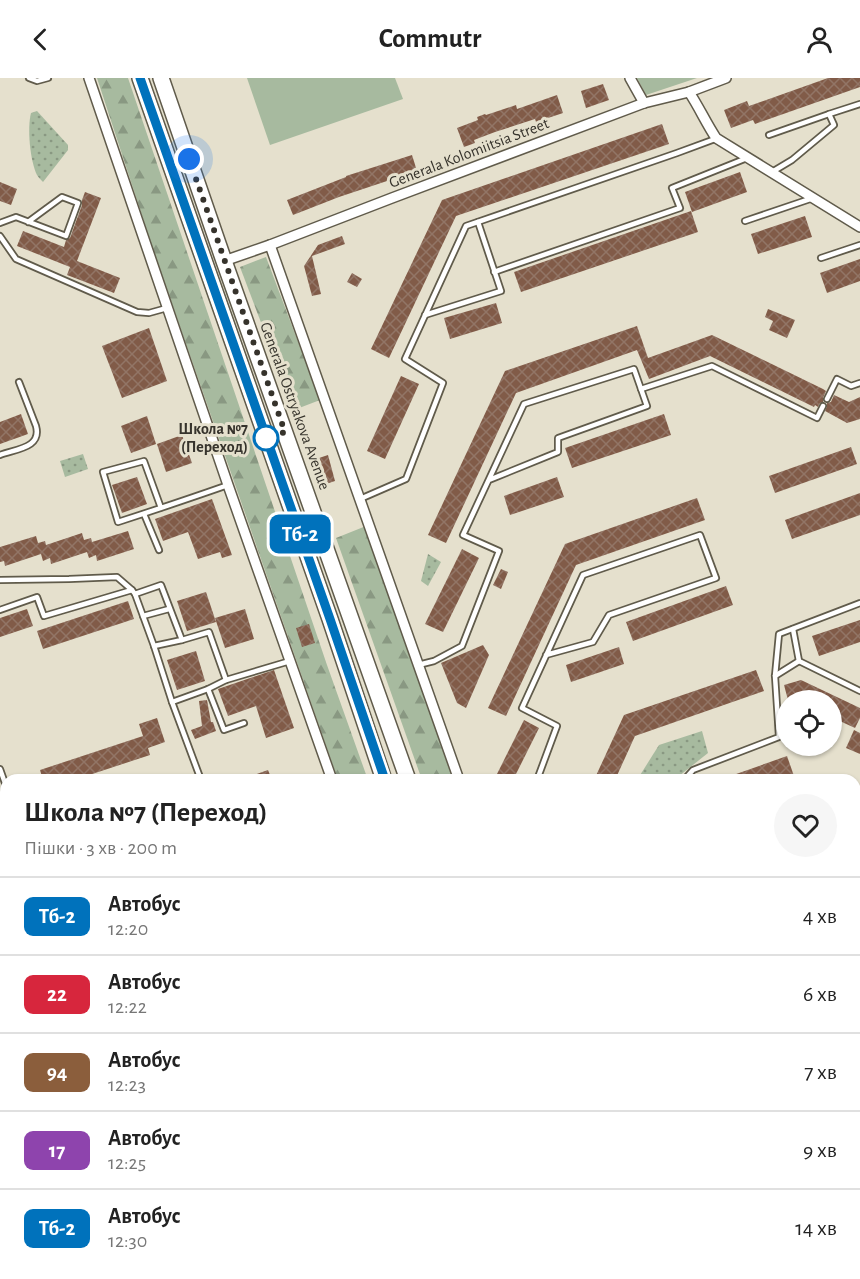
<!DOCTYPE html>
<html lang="uk">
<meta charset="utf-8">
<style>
body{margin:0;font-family:"Alegreya Sans",sans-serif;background:#f6f6f6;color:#222;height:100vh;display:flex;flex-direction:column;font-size:22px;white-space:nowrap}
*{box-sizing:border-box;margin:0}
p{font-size:20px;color:#767676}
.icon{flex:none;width:33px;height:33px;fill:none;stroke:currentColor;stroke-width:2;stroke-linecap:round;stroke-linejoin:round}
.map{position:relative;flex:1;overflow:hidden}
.drawer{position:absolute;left:0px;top:696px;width:861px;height:506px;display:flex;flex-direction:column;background:#fff;border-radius:18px 18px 0 0;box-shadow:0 2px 4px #0004}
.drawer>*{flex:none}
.badge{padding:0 12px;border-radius:9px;font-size:21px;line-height:39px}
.buttons{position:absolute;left:776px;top:612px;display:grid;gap:12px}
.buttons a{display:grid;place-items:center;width:66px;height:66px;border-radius:50%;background:#fff;box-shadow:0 2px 4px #0004;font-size:30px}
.you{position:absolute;width:30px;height:30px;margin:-15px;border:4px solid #fff;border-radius:50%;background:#1a73e8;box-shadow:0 0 0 9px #1a73e833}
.map>.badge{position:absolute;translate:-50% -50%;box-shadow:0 0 0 3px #fff}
.round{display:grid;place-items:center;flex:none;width:63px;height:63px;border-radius:32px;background:#f6f6f6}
.head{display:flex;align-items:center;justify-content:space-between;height:102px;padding:0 24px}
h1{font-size:28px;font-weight:600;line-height:45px}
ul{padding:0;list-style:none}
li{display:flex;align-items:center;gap:18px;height:78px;padding:0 24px;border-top:2px solid #e0e0e0}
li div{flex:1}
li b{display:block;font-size:22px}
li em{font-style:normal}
li .badge{min-width:66px;font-weight:700;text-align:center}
header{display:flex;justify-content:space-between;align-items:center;height:78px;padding:0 24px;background:#fff;font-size:27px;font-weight:600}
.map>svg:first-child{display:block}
</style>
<header><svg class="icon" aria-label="back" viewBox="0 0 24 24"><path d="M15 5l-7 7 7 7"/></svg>Commutr<svg class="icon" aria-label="person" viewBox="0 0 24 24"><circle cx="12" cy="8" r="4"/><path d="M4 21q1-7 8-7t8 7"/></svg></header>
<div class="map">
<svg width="860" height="1201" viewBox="0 0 860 1201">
<defs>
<pattern id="forest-firs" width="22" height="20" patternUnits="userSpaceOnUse" patternTransform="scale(1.5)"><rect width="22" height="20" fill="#a7ba9f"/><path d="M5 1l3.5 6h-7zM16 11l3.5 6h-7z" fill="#899882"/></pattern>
<pattern id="park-dots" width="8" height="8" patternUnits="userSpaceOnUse" patternTransform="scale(1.5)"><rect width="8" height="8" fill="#a7ba9f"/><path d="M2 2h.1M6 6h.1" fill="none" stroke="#899882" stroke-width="1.8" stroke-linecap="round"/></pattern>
<pattern id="building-cross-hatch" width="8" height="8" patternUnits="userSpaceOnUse" patternTransform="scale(1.5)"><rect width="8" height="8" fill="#815b48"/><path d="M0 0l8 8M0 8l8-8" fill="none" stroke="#927566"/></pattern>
</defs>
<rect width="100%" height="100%" fill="#e5e0cd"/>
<g fill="#a7ba9f">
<polygon points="247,0 395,0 403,21 270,67"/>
<polygon points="637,0 697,0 646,17"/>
</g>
<g fill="url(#forest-firs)">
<polygon points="97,0 128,0 327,587 368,702 338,702 153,171"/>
<polygon points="266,179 320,322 294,332 240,189"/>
<polygon points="366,448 453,702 422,702 336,460"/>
</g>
<g fill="url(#park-dots)">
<path d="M37,33L68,67V72L43,104C40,101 39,100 37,97C30,83 27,50 31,35Z"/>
<polygon points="83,376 88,391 65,399 60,383"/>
<polygon points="428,476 441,484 428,508 421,503"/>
<polygon points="702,653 708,675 674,702 637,702 659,667"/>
<polygon points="180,1196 288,1196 274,1201 177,1201"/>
</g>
<g fill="url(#building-cross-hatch)">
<polygon points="828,0 860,0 860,9 755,46 753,42 731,50 724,32 747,23 749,28"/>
<polygon points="603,6 609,22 586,30 581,13"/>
<polygon points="557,17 563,35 536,44 535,41 495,54 474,62 475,65 464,69 457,50 478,42 477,39 485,36 486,37 516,27 517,31"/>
<polygon points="662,46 669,66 456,138 389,280 371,271 442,122"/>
<polygon points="412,77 417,93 339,119 293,137 287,122 346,99 346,98"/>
<polygon points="740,94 747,114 692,134 685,114"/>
<polygon points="0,104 17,111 11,127 0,123"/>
<polygon points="85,114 101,120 77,183 120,200 114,215 67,197 70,189 17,168 23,153 64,169 66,162 70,160 82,127 82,122"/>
<polygon points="691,133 698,154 521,214 514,194"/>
<polygon points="805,138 812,159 758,176 751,156"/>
<polygon points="342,158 345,166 312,178 321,216 312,218 304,188 318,167"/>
<polygon points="860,181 860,203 827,215 820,195"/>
<polygon points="352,195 362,201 357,209 347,204"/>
<polygon points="496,225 502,245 450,261 444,240"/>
<polygon points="768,231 795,242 787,260 769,252 773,243 765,239"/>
<polygon points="637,248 648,280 712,257 823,311 826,313 823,320 823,324 820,325 818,329 815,327 814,329 710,278 649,301 637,272 516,315 446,465 428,457 505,293"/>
<polygon points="149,250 167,303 122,320 102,268"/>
<polygon points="401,298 419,306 385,381 367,373"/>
<polygon points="834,317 849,324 860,319 860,341 847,345 825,333 827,328 827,325 831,324"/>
<polygon points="21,336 28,356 0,366 0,344"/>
<polygon points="664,336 671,357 572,390 565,370"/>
<polygon points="147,338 156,366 131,375 121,348"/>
<polygon points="182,357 192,385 166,394 157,366"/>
<polygon points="851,369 857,386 775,415 769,398"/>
<polygon points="328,377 335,403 326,406 316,381"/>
<polygon points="137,399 147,426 122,435 112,407"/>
<polygon points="557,399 564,419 510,437 504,418"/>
<polygon points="860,415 860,437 792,461 785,442"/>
<polygon points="697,420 705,442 576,487 506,638 488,630 565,466"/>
<polygon points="212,421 232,477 222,480 220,474 198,481 188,454 163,463 155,441"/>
<polygon points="128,453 134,471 97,483 96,477 89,480 87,474 51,486 50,480 43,483 41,476 5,488 4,483 0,484 0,469 36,458 38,465 45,463 46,467 82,455 84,462 91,460 92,464"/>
<polygon points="462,471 479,480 443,554 425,546"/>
<polygon points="501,491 508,494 501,511 493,507"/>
<polygon points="726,508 733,527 633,563 626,544"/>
<polygon points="206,514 216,544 187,553 177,523"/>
<polygon points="128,523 134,541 43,571 37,553"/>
<polygon points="27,531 33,548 0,559 0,540"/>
<polygon points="245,531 254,561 225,570 215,540"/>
<polygon points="860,542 860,564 819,578 812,558"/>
<polygon points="309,546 315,565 302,569 296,550"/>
<polygon points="483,567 489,577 466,630 457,625 441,585"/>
<polygon points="619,569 624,586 571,604 566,587"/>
<polygon points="196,573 205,603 177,612 167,582"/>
<polygon points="274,592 294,650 266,660 256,628 228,638 218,611"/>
<polygon points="756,592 764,613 635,658 615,702 594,702 624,637"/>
<polygon points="801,602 860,630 860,640 855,650 831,639 831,622 796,622 792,621 788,622 784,607"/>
<polygon points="207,622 211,644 213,644 216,653 195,661 191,652 202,648 199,623"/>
<polygon points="157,640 165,664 148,670 150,677 74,702 43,702 40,692 143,658 139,646"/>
<polygon points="524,642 539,650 513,702 494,702"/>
<polygon points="854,652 860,655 860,676 846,670"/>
<polygon points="787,678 794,698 781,702 722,702 722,701"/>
<polygon points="268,692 272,702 243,702 243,701"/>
</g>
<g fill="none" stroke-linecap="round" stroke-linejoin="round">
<g stroke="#605b4b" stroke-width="8">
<g id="service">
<polyline points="29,0 37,3 48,0"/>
<polyline points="829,36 860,26"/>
<polyline points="769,57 829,36 834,47 792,82 772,94"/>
<polyline points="745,143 813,120"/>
<polyline points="0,145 16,139 66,158 78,125 62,119 28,144"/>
<polyline points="0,158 16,181 137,234 149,235 167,230"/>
<polyline points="821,180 860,167"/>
<polyline points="494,194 680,130 672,110 747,80"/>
<polyline points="425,237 501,213 478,144"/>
<polyline points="641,311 712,288 817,340 823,328"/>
<polyline points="827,321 837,301 851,308 860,305"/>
<path d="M0,377C16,371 42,370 36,348L19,304"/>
<polyline points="360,421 406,401 443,305 405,281 466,148 677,75 715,61"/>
<path d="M161,430L144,383L103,394L118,444C155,432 191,420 228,407"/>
<polyline points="144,436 159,472"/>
<polyline points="0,502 69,501 117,499 132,512 135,516 154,568 172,624 208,611 226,602 290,583"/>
<polyline points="135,516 161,507 182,562 154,568"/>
<polyline points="0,532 37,519 44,538 132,512"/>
<polyline points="143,538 169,531"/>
<polyline points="793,551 799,583 860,613"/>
<polyline points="182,562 209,554 226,602"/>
<polyline points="418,587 434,583 462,568 499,473 463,457 524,326 634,291 647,328 558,360 558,374 489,402"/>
<polyline points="775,598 799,583"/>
<polyline points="208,611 224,652 244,645"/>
<polyline points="172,624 201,702"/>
<polyline points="0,691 6,708"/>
<polyline points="537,702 557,648 522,630 583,497 700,457 716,500 609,537 593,564 546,577"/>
<polyline points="684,702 693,692 779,659 775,598 779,556 860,525"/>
<polyline points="1,845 6,861"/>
<polyline points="855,956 860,958"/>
<polyline points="0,962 6,962"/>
<polyline points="0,1054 6,1055"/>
<polyline points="855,1133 860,1132"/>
<polyline points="371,1196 372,1200 384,1196"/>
<polyline points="506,1196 508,1201"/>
<polyline points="754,1196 756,1201"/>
<polyline points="99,1201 112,1196"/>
<polyline points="799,1201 802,1196"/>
</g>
</g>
<g stroke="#605b4b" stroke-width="12">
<g id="minor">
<polyline points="89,0 228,407 332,702"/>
<polyline points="630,0 644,25"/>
<path d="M689,14C699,29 706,45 716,60L860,149"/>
<polyline points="270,167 459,702"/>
<polyline points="224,183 270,167 392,120 644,25 689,14 726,0"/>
<polyline points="855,1029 860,1027"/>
<polyline points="636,1196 637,1201"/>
</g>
</g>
<g stroke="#605b4b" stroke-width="18">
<g id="primary">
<polyline points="140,0 330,541 384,702"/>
<polyline points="161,0 224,183 408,702"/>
<polyline points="559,1196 561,1201"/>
<polyline points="581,1196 583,1201"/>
</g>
</g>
<use href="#service" stroke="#fff" stroke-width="4.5"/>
<use href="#minor" stroke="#fff" stroke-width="9"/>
<use href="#primary" stroke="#fff" stroke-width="15"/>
</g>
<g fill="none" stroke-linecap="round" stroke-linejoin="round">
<g stroke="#fff" stroke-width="14">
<polyline id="line" points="140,0 330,541 385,702"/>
</g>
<use href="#line" stroke="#0072bc" stroke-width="9"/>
<polyline stroke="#36332c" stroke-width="6" stroke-dasharray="0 10.8" points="189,81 285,354 266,360"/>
</g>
<circle fill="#fff" stroke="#0072bc" stroke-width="3" cx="266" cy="360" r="12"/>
<g text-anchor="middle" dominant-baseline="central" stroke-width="6" stroke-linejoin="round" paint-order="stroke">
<g font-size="16" fill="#36332c" stroke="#e5e0cd">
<text transform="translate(469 75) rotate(-21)">Generala Kolomiitsia Street</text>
<text transform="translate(295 328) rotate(70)">Generala Ostryakova Avenue</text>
</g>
<g font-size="16" font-weight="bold" fill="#36332c" stroke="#e5e0cd" text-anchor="end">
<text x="248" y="351">Школа №7<tspan x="248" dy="18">(Переход)</tspan></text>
</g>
</g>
</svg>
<div class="buttons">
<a><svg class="icon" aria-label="locate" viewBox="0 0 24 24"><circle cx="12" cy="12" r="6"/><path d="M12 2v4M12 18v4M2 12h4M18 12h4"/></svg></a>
</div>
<div class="you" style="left:189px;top:81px"></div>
<b class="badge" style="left:300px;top:456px;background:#0072bc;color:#fff">Тб-2</b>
<section class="drawer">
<div class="head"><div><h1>Школа №7 (Переход)</h1><p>Пішки · 3 хв · 200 m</p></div><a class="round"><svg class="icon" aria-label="heart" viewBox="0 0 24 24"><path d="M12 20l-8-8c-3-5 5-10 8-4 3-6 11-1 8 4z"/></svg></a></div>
<ul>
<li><span class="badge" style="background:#0072bc;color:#fff">Тб-2</span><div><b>Автобус</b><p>12:20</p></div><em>4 хв</em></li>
<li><span class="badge" style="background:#d7263d;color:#fff">22</span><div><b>Автобус</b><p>12:22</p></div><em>6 хв</em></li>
<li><span class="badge" style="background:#8b5e3c;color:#fff">94</span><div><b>Автобус</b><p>12:23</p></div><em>7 хв</em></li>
<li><span class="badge" style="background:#8e44ad;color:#fff">17</span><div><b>Автобус</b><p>12:25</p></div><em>9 хв</em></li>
<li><span class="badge" style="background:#0072bc;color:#fff">Тб-2</span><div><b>Автобус</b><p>12:30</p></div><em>14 хв</em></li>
</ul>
</section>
</div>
